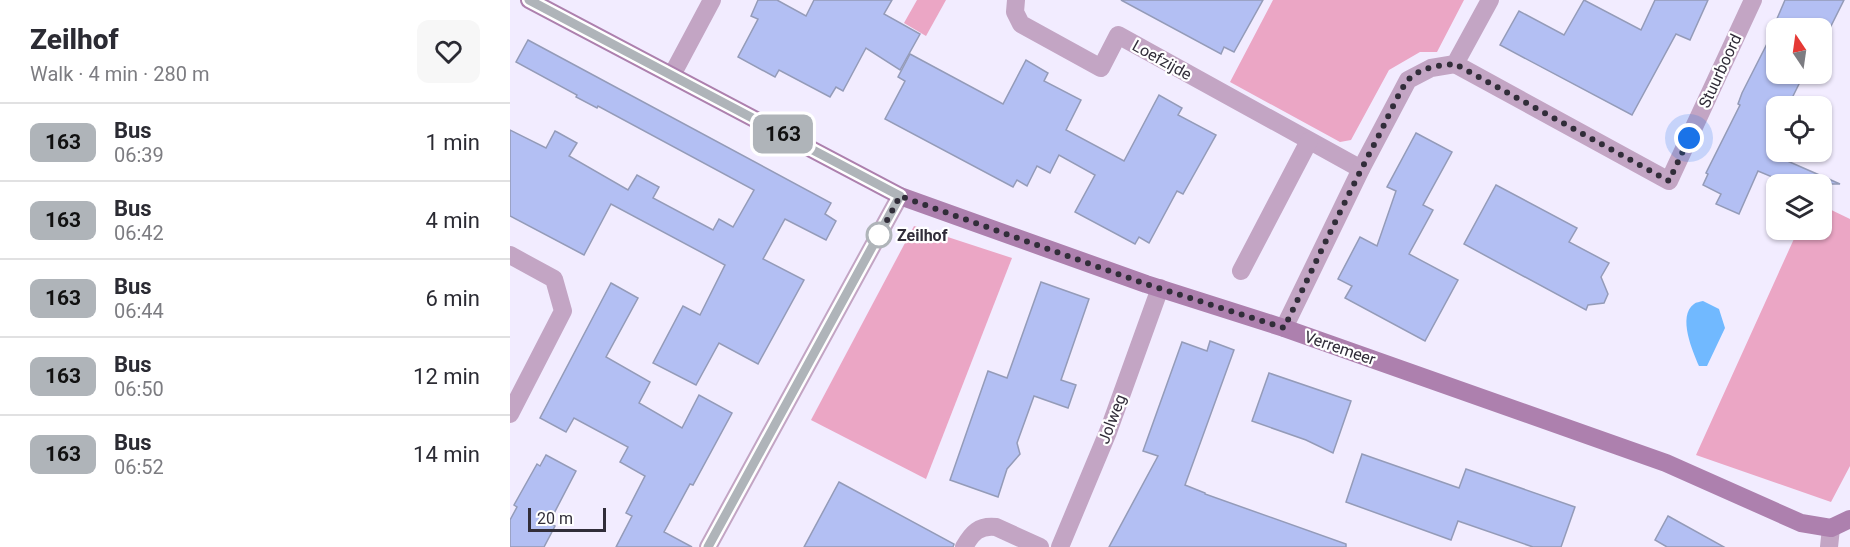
<!DOCTYPE html>
<meta charset="utf-8">
<style>
body{margin:0;font-family:Roboto,sans-serif;background:#f7f7f7;color:#2b2b33;height:100vh;display:flex;flex-direction:column;font-size:22px;white-space:nowrap}
*{box-sizing:border-box;margin:0}
p{font-size:20px;color:#7c7c81}
.icon{flex:none;width:33px;height:33px;fill:none;stroke:currentColor;stroke-width:2;stroke-linecap:round;stroke-linejoin:round}
.map{position:relative;flex:1;overflow:hidden}
.panel{display:flex;flex-direction:column;background:#fff;width:510px}
.panel>*{flex:none}
.badge{padding:0 12px;border-radius:9px;font-size:21px;line-height:39px}
.needle{width:39px;rotate:347deg}
.controls{position:absolute;left:1256px;top:18px;display:grid;gap:12px}
.controls a{display:grid;place-items:center;width:66px;height:66px;border-radius:12px;background:#fff;box-shadow:0 2px 4px #0004;font-size:30px}
.scale{position:absolute;left:18px;bottom:15px;width:78px;box-sizing:border-box;padding-left:6px;border:3px solid #312d39;border-top:0;font-size:16px;line-height:21px;white-space:nowrap;color:#312d39;-webkit-text-stroke:4px #fff;paint-order:stroke}
.you{position:absolute;width:30px;height:30px;margin:-15px;border:4px solid #fff;border-radius:50%;background:#1a73e8;box-shadow:0 0 0 9px #1a73e833}
.map>.badge{position:absolute;translate:-50% -50%;box-shadow:0 0 0 3px #fff}
.round{display:grid;place-items:center;flex:none;width:63px;height:63px;border-radius:12px;background:#f7f7f7}
.overview{display:flex;align-items:center;justify-content:space-between;height:102px;padding:0 30px}
h1{font-size:28px;font-weight:800;line-height:45px}
ul{padding:0;list-style:none}
li{display:flex;align-items:center;gap:18px;height:78px;padding:0 30px;border-top:2px solid #e1e1e2}
li div{flex:1}
li b{display:block;font-size:22px}
li em{font-style:normal}
li .badge{min-width:66px;font-weight:700;text-align:center}
main{display:flex;flex:1;min-height:0}
.map>svg:first-child{display:block}
</style>
<main>
<section class="panel">
<div class="overview"><div><h1>Zeilhof</h1><p>Walk · 4 min · 280 m</p></div><a class="round"><svg class="icon" aria-label="heart" viewBox="0 0 24 24"><path d="M12 20l-8-8c-3-5 5-10 8-4 3-6 11-1 8 4z"/></svg></a></div>
<ul>
<li><span class="badge" style="background:#afb4b9;color:#111">163</span><div><b>Bus</b><p>06:39</p></div><em>1 min</em></li>
<li><span class="badge" style="background:#afb4b9;color:#111">163</span><div><b>Bus</b><p>06:42</p></div><em>4 min</em></li>
<li><span class="badge" style="background:#afb4b9;color:#111">163</span><div><b>Bus</b><p>06:44</p></div><em>6 min</em></li>
<li><span class="badge" style="background:#afb4b9;color:#111">163</span><div><b>Bus</b><p>06:50</p></div><em>12 min</em></li>
<li><span class="badge" style="background:#afb4b9;color:#111">163</span><div><b>Bus</b><p>06:52</p></div><em>14 min</em></li>
</ul>
</section>
<div class="map">
<svg width="1340" height="547" viewBox="0 0 1340 547">
<rect width="100%" height="100%" fill="#f2ecff"/>
<g fill="#eba6c5">
<polygon points="407,0 436,0 416,36 394,23"/>
<polygon points="763,0 954,0 927,52 910,52 879,70 841,140 830,142 720,82"/>
<polygon points="1311,205 1340,219 1340,466 1321,502 1186,455 1288,230 1311,230"/>
<polygon points="404,226 502,258 416,479 301,420"/>
</g>
<path fill="#71b9ff" d="M1193,301L1209,309L1215,328L1197,366H1189C1183,352 1167,316 1184,304C1186,302 1190,302 1193,301Z"/>
<g fill="#b3bff3" stroke="#949bb8" stroke-width="1.5">
<polygon points="248,0 267,0 296,16 304,0 382,0 374,14 410,34 390,70 356,48 333,91 326,87 320,97 269,70 265,77 228,57 248,19 241,16"/>
<polygon points="611,0 753,0 724,52 714,47 711,54"/>
<polygon points="1074,0 1131,30 1145,0 1198,0 1180,40 1166,34 1122,115 990,45 1009,11 1054,35"/>
<polygon points="1275,0 1334,0 1320,28 1266,28 1266,74 1294,74 1278,106 1266,106 1266,156 1330,184 1279,184 1248,171 1229,214 1206,204 1211,194 1193,185 1198,174 1196,173 1230,105 1228,104 1232,93 1265,28 1263,28"/>
<polygon points="18,40 321,203 315,214 326,221 316,240 275,219 253,259 294,280 248,364 209,343 186,385 143,363 173,306 190,315 215,265 101,204 74,255 0,216 0,130 36,148 45,131 47,132 67,143 59,156 118,190 127,175 149,187 143,198 203,230 209,219 223,227 244,190 88,106 87,108 66,97 67,95 6,62"/>
<polygon points="400,54 493,104 516,60 538,73 534,81 571,100 556,130 614,161 649,95 672,108 668,115 706,135 673,194 667,191 639,243 629,237 625,244 565,212 585,175 549,155 540,173 527,166 517,186 507,180 503,187 375,119 395,81 388,77"/>
<polygon points="906,133 942,152 913,205 923,210 899,254 948,280 915,341 835,298 842,286 828,279 850,237 867,246 886,191 877,187"/>
<polygon points="986,185 1067,228 1059,242 1099,263 1091,277 1098,294 1094,303 1078,305 1076,310 954,244"/>
<polygon points="531,282 579,299 551,380 566,385 558,408 524,396 507,443 510,454 497,469 488,497 440,480 478,371 497,378"/>
<polygon points="101,283 128,298 96,357 140,382 129,403 172,428 189,395 222,413 183,485 180,484 154,532 182,547 106,547 122,516 116,513 135,476 110,462 118,447 64,418 56,432 30,418"/>
<polygon points="700,341 724,350 675,485 695,493 695,494 836,544 836,547 599,547 648,456 633,451 672,342 697,351"/>
<polygon points="759,373 841,401 823,453 796,440 742,421"/>
<polygon points="852,454 949,488 956,469 1065,507 1051,547 1023,547 948,521 941,540 836,502"/>
<polygon points="36,455 66,471 39,523 45,526 34,547 0,547 0,520 7,507 4,505 27,464 30,466"/>
<polygon points="329,482 444,544 443,547 294,547"/>
<polygon points="1158,516 1214,547 1157,547 1145,540"/>
</g>
<g fill="none" stroke-linecap="round" stroke-linejoin="round">
<g stroke="#c3a5c4" stroke-width="18">
<polyline points="506,0 505,12 511,24 591,68 608,35 851,169"/>
<polyline points="945,64 1159,181 1243,0"/>
<polyline points="162,75 202,0"/>
<polyline points="0,255 44,279 53,311 0,414"/>
<polyline points="731,271 799,141"/>
<polyline points="774,328 851,169 898,80 921,68 945,64 980,0"/>
<polyline points="198,547 390,196"/>
<path d="M454,547C462,533 469,525 486,527L530,547"/>
<polyline points="550,547 598,432 650,288"/>
<polyline points="1319,547 1321,528"/>
</g>
<polyline stroke="#ad80ae" stroke-width="18" points="19,0 390,196 636,284 774,328 1156,463 1291,523 1321,528 1340,519"/>
</g>
<g fill="none" stroke-linecap="round" stroke-linejoin="round">
<g stroke="#fff" stroke-width="14">
<polyline id="line" points="19,0 390,196 198,547"/>
</g>
<use href="#line" stroke="#afb4b9" stroke-width="9"/>
<path stroke="#312d39" stroke-width="6" stroke-dasharray="0 10.8" d="M369,235L368,237L390,196L636,284L774,328C805,264 835,200 868,137C875,124 889,91 898,80C909,68 930,65 945,64L1159,181L1179,138"/>
</g>
<circle fill="#fff" stroke="#afb4b9" stroke-width="3" cx="369" cy="235" r="12"/>
<g text-anchor="middle" dominant-baseline="central" stroke-width="4.5" stroke-linejoin="round" paint-order="stroke">
<g font-size="16" fill="#312d39" stroke="#fff">
<text transform="translate(652 60) rotate(29)">Loefzijde</text>
<text transform="translate(1210 71) rotate(-65)">Stuurboord</text>
<text transform="translate(830 348) rotate(19)">Verremeer</text>
<text transform="translate(602 419) rotate(-69)">Jolweg</text>
</g>
<g font-size="16" font-weight="bold" fill="#312d39" stroke="#fff" text-anchor="start">
<text x="387" y="235">Zeilhof</text>
</g>
</g>
</svg>
<div class="controls">
<a><svg class="needle" viewBox="-14 -14 28 28"><path d="M0-13l5 13h-10z" fill="#e53935"/><path d="M0 13l5-13h-10z" fill="#7c7c81"/></svg></a>
<a><svg class="icon" aria-label="locate" viewBox="0 0 24 24"><circle cx="12" cy="12" r="6"/><path d="M12 2v4M12 18v4M2 12h4M18 12h4"/></svg></a>
<a><svg class="icon" aria-label="layers" viewBox="0 0 24 24"><path d="M12 4l9 5-9 5-9-5zM3 14l9 5 9-5"/></svg></a>
</div>
<div class="scale">20 m</div>
<div class="you" style="left:1179px;top:138px"></div>
<b class="badge" style="left:273px;top:134px;background:#afb4b9;color:#111">163</b>
</div>
</main>
